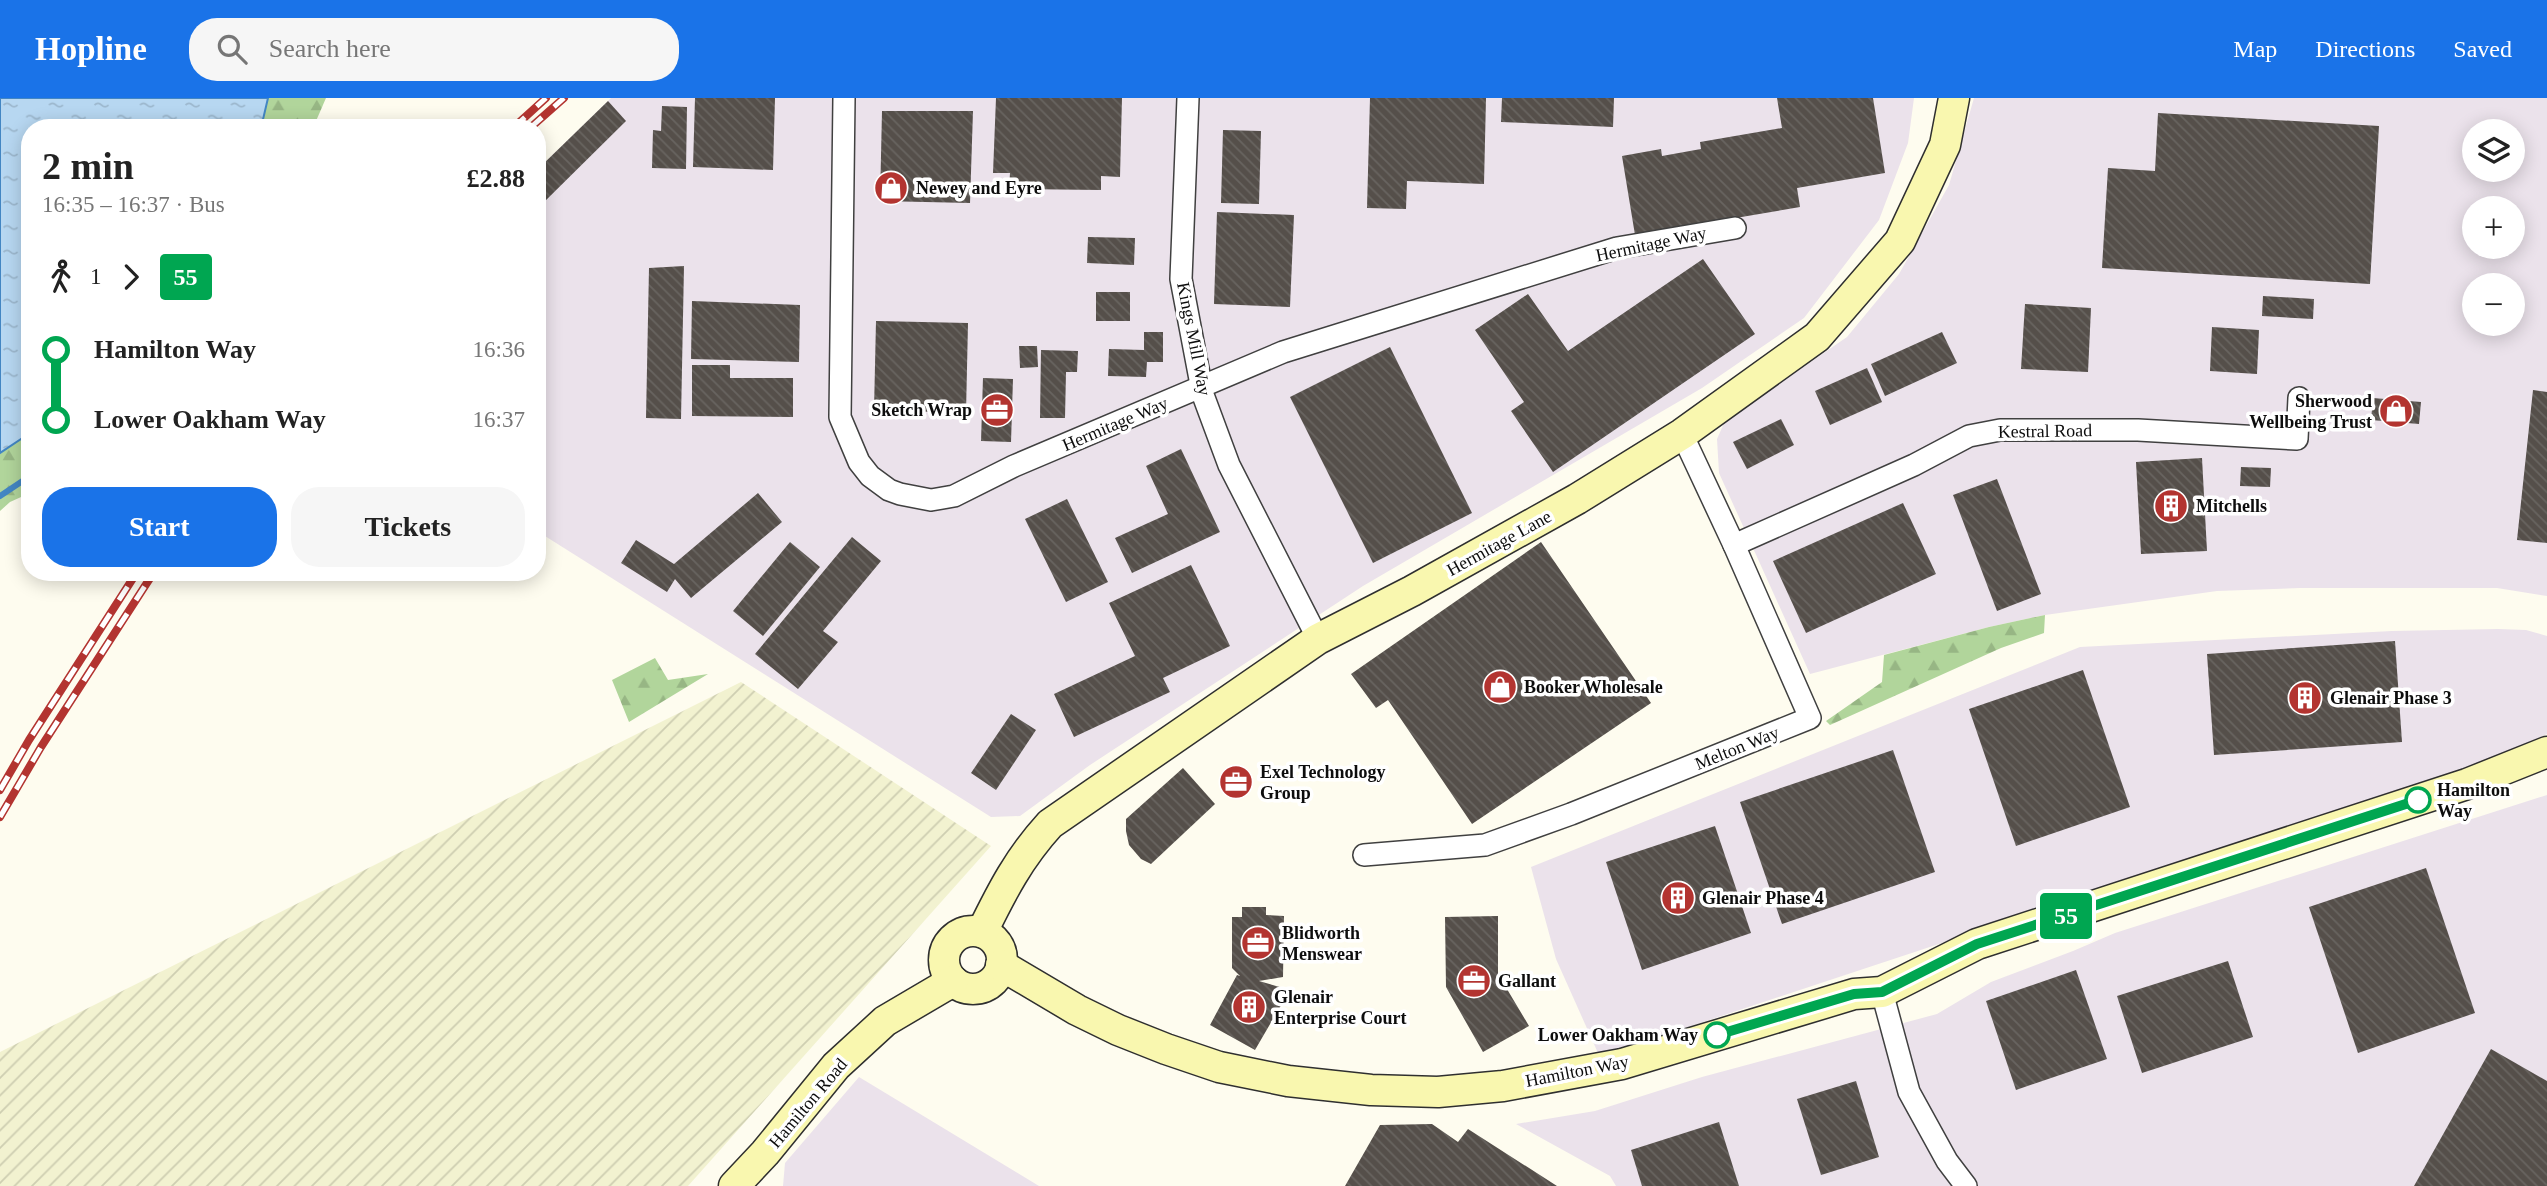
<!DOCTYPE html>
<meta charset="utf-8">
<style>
body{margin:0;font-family:Georgia,serif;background:#f6f6f6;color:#222;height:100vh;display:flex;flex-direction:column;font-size:26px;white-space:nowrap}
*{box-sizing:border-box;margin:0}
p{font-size:23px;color:#767676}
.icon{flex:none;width:38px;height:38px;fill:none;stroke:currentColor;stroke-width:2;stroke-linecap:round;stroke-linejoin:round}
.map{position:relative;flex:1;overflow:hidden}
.side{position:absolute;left:21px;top:21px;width:525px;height:462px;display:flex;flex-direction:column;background:#fff;border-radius:28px;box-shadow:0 4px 18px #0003}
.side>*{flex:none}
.badge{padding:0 14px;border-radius:5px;font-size:24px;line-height:46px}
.buttons{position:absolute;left:2462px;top:21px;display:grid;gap:14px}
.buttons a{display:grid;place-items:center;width:63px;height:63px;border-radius:50%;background:#fff;box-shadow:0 4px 18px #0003;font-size:35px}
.map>.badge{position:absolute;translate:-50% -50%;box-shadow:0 0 0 4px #fff}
.legs{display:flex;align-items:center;gap:10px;height:77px;padding:0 21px;font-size:23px}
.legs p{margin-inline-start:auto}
.summary{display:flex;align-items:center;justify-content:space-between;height:119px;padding:0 21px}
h1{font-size:38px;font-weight:800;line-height:52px}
.cta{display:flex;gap:14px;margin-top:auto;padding:14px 21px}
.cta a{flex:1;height:80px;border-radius:28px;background:#1a73e8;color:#fff;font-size:28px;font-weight:800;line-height:80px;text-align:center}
.cta a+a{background:#f6f6f6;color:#222}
ul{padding:0 21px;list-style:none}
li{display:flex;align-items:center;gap:24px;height:70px;font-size:26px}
li i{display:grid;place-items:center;width:10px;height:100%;margin:0 9px;background:currentColor}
li i::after{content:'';width:18px;height:18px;margin:-9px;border:5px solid;border-radius:50%;background:#fff}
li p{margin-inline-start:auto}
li:first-child i{background:linear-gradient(#0000 50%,currentColor 0)}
li:last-child i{background:linear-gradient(currentColor 50%,#0000 0)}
header{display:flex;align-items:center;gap:42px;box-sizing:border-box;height:98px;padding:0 35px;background:#1a73e8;color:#fff}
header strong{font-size:33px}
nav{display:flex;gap:38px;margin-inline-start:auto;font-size:24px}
.search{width:490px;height:63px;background:#f6f6f6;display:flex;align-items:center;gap:18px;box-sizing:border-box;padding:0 24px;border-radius:28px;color:#767676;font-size:26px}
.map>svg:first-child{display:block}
</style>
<header>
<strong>Hopline</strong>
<div class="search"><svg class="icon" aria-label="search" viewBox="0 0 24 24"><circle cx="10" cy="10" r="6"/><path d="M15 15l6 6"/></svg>Search here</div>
<nav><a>Map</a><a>Directions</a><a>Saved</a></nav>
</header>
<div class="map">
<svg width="2547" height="1088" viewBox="0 0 2547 1088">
<defs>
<pattern id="farmland-furrows" width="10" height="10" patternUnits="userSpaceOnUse" patternTransform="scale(1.75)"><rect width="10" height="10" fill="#f2f2d0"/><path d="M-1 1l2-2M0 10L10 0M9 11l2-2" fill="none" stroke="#ceceb1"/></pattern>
<pattern id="forest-firs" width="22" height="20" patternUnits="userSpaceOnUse" patternTransform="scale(1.75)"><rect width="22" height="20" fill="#b1d59b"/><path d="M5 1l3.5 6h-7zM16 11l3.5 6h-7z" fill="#97b684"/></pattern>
<pattern id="water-ripples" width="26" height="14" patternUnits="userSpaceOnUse" patternTransform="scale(1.75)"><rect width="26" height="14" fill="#b7d7f1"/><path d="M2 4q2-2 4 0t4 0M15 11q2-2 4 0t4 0" fill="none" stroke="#9cb7cd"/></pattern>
<pattern id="building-back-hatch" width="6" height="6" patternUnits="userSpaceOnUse" patternTransform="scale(1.75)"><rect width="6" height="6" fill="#554f4a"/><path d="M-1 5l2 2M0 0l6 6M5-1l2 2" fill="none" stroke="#686460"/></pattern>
</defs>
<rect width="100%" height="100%" fill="#fefcef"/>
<g fill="#ebe2eb" fill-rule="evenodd">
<polygon points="611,0 1914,0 1908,45 1879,122 1804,220 1702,290 1363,488 1090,667 1020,718 991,719 537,433 537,72"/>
<path d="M1974,0H2547V498L2497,490H2300L2217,493L2045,517L1989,529L1810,576L1719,375L1717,341L1725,323L1847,239L1899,176L1949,87ZM2474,33H2513V72H2474ZM2474,110H2513V149H2474ZM2474,187H2513V226H2474Z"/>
<polygon points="2498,531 2526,532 2547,538 2547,636 2467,671 1649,942 1598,955 1556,861 1531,769 2080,549 2392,533"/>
<polygon points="2547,697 2547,1088 1616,1088 1610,1078 1516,1026 1595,1013 1702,979 1937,916 1991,884 2073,853 2115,835"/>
<polygon points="859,979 1039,1088 783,1088 785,1065"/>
</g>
<polygon fill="url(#farmland-furrows)" points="741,584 991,748 688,1088 0,1088 0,954"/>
<g fill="url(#forest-firs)">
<polygon points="268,0 326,0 313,30 261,30"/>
<polygon points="30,335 30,395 10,404 0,413 0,355"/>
<polygon points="2045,517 2044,535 2001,550 1830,627 1826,623 1882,584 1884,557 1989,529"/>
<polygon points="655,560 668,582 708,576 629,624 612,582"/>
</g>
<polygon fill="url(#water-ripples)" stroke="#4386c3" stroke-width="2" points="0,0 268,0 261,30 30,30 30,335 0,355"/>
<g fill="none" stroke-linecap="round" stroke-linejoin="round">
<polyline stroke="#4386c3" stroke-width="6" points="0,398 30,378"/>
</g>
<g fill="url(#building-back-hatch)">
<polygon points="695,0 775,0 773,72 693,69"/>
<polygon points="996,0 1122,0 1120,79 1101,78 1101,92 1009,91 1010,75 993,75"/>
<polygon points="1370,0 1486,0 1484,86 1407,83 1406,111 1367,110"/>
<polygon points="1502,0 1614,0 1613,29 1501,24"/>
<polygon points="1777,0 1873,0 1885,75 1797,90 1800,109 1635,137 1622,58 1661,51 1662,58 1701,51 1700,44 1782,30"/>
<polygon points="608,3 626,23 537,111 537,72"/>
<polygon points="662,8 687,9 686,71 652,70 653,32 661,33"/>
<polygon points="882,13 973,13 970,105 880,103"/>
<polygon points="2158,15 2379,28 2370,186 2102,170 2108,70 2155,73"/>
<polygon points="1223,32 1261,33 1259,106 1221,105"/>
<polygon points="1217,114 1294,117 1290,209 1214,206"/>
<polygon points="1088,139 1135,140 1134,167 1087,165"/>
<polygon points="1703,161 1755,236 1553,374 1511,313 1524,304 1475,232 1528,196 1568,253"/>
<polygon points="684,168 681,321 646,320 649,170"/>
<rect x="1096" y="194" width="34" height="29"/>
<polygon points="2263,198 2314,201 2313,221 2262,218"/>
<polygon points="692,203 800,207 799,264 691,261"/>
<polygon points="2025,206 2091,210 2088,274 2021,271"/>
<polygon points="876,223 968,225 966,315 874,312"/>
<polygon points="2212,229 2259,232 2257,276 2210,273"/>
<polygon points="1144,234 1163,234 1163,264 1147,264 1146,279 1108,278 1109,251 1144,252"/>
<polygon points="1942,234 1957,265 1885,298 1871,266"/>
<polygon points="1019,248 1037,248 1038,269 1020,270"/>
<polygon points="1390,249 1472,415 1373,465 1290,299"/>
<polygon points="1041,252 1078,253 1077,274 1066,274 1065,320 1040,320"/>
<polygon points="692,267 730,267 730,280 793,280 793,319 692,318"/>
<polygon points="1867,270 1882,304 1830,327 1815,293"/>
<polygon points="983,280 1013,281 1011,344 981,343"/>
<polygon points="2533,292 2547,294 2547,445 2517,442"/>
<polygon points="2373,300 2421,304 2419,326 2371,322"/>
<polygon points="1781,321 1794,347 1747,371 1733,344"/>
<polygon points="1181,351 1220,434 1132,475 1115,440 1168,416 1146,368"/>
<polygon points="2202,360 2207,453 2141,456 2136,364"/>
<polygon points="2241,369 2271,370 2270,389 2240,388"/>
<polygon points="1997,381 2041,496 1997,513 1953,397"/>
<polygon points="758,395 782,424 691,500 675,481 667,494 621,465 636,442 674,466"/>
<polygon points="1067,401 1108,484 1066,504 1025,421"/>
<polygon points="1903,405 1936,476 1806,535 1773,463"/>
<polygon points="852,439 881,463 823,533 838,544 798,591 755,556"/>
<polygon points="790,444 820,469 763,538 733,513"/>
<polygon points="1541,444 1651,605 1472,726 1388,602 1376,610 1351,576"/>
<polygon points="1191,467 1230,548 1163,580 1170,594 1074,639 1054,596 1135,558 1109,505"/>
<polygon points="2395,543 2402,644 2214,657 2207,556"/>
<polygon points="2083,572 2130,709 2016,748 1969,611"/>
<polygon points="1011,616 1036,632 996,692 971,675"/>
<polygon points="1893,652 1935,774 1782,826 1740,704"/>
<polygon points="1183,670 1215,706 1151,766 1141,761 1129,747 1126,733 1126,721"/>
<polygon points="1715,728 1751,835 1642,872 1606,764"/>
<polygon points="2426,770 2475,915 2358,955 2309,809"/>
<polygon points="1242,809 1266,809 1266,817 1284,818 1283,879 1259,883 1290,892 1255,952 1210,927 1237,877 1240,878 1232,870 1232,819 1242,819"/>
<polygon points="1498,818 1498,876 1529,928 1483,954 1446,889 1445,819"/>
<polygon points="2228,863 2253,939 2142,975 2117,898"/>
<polygon points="2076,872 2107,961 2016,992 1986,903"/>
<polygon points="2491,951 2547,983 2547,1088 2414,1088"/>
<polygon points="1856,983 1879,1059 1821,1077 1797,1001"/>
<polygon points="1719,1024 1739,1088 1642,1088 1631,1052"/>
<polygon points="1432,1026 1458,1044 1468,1031 1557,1088 1345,1088 1380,1027"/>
</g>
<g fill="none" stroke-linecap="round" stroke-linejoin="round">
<g stroke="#404040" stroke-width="24">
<g id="street">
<polyline points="844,0 840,319 859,364 870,378 889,392 900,396 931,402 954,398 1014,368 1283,254 1617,150 1735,130"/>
<polyline points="1188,0 1181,181 1203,297 1229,367 1318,541"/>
<polyline points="1734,447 1914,367 1969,338 2000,332 2138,332 2297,341 2299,300"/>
<polyline points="1364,757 1485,747 1571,716 1810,620 1734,447 1682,336"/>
<polyline points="1882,894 1909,994 1947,1063 1966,1088"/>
</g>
</g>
<g stroke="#2f2f2f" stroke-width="33">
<g id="secondary">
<circle cx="973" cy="862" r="29"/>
<path d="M982,834C1002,793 1019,760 1050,726L1318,541L1412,493L1577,401L1682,336L1817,239L1900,143L1945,47L1954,0"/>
<polyline points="1001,867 1077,912 1118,932 1166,951 1219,969 1288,983 1371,992 1438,994 1503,988 1622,966 1854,896 1882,894 1977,846 2467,686 2547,654"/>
<polyline points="734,1088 765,1055 836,968 885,923 953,883"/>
</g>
</g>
<use href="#street" stroke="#fff" stroke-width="21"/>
<use href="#secondary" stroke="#f9f7af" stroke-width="30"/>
<g stroke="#b33430" stroke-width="8">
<g id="rail">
<polyline points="513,30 546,0"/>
<polyline points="530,30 564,0"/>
<polyline points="0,692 29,642 137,474"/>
<polyline points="0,719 41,649 154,474"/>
</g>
</g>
<use href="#rail" stroke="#fff" stroke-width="5" stroke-dasharray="16" stroke-linecap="butt"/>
</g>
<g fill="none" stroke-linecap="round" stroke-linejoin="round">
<g stroke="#fff" stroke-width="16">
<polyline id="line-1" points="1717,937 1854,896 1882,894 1977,846 2418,702"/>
</g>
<use href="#line-1" stroke="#00a651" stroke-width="10"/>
</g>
<defs>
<g id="shop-disc" transform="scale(1.75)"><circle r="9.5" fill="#b33430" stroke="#fff"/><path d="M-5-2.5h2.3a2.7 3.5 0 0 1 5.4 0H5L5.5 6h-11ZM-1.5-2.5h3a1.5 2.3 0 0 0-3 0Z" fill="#fff"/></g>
<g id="office-disc" transform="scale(1.75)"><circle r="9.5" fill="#b33430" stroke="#fff"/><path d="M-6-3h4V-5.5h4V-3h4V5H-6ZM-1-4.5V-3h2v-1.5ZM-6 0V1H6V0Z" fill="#fff"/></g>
<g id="building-disc" transform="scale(1.75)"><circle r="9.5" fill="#b33430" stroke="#fff"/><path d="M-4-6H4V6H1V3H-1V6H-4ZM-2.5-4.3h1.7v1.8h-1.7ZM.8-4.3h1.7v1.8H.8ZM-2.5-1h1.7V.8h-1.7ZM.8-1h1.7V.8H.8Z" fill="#fff"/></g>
</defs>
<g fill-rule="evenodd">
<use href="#shop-disc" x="891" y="90"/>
<use href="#office-disc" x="997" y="312"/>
<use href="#shop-disc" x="2396" y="313"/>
<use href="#building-disc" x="2171" y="408"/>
<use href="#shop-disc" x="1500" y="589"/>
<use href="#building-disc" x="2305" y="600"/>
<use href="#office-disc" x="1236" y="684"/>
<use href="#building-disc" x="1678" y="800"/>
<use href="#office-disc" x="1258" y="845"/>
<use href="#office-disc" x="1474" y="883"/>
<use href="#building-disc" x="1249" y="909"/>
</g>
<g fill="#fff" stroke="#00a651" stroke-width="3.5">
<circle cx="2418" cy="702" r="12"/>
<circle cx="1717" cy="937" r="12"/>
</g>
<g text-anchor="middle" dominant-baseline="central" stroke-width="7" stroke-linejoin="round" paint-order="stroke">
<g font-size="18" font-weight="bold" fill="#0d0d0d" stroke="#fff" text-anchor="start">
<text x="916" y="90">Newey and Eyre</text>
<text x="2372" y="303" text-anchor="end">Sherwood<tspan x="2372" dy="21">Wellbeing Trust</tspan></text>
<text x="972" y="312" text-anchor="end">Sketch Wrap</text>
<text x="2196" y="408">Mitchells</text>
<text x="1524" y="589">Booker Wholesale</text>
<text x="2330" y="600">Glenair Phase 3</text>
<text x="1260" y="674">Exel Technology<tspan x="1260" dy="21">Group</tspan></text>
<text x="1702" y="800">Glenair Phase 4</text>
<text x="1282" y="835">Blidworth<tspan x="1282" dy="21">Menswear</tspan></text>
<text x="1498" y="883">Gallant</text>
<text x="1274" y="899">Glenair<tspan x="1274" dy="21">Enterprise Court</tspan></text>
</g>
<g font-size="18" fill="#0d0d0d" stroke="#fff">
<text transform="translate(1651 146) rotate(-12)">Hermitage Way</text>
<text transform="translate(1194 241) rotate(79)">Kings Mill Way</text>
<text transform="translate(1115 326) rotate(-23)">Hermitage Way</text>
<text transform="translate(2045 333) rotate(-1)">Kestral Road</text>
<text transform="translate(1499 445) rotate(-29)">Hermitage Lane</text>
<text transform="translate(1737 650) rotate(-22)">Melton Way</text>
<text transform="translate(1577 973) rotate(-11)">Hamilton Way</text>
<text transform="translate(808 1005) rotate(-50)">Hamilton Road</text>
</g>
<g font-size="18" font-weight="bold" fill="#0d0d0d" stroke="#fff" text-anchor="start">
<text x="2437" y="692">Hamilton<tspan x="2437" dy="21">Way</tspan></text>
<text x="1698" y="937" text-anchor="end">Lower Oakham Way</text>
</g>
</g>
</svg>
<div class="buttons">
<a><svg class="icon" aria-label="layers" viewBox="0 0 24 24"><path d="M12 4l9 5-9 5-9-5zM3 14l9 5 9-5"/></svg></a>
<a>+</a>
<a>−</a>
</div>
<b class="badge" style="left:2066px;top:818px;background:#00a651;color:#fff">55</b>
<section class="side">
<div class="summary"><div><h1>2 min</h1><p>16:35 – 16:37 · Bus</p></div><b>£2.88</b></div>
<div class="legs"><svg class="icon" aria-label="walk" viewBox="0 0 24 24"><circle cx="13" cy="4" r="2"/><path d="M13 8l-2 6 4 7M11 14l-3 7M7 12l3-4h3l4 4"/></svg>1<svg class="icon" aria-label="forward" viewBox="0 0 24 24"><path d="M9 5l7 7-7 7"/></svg><b class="badge" style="background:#00a651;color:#fff">55</b></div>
<ul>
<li><i style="color:#00a651"></i><b>Hamilton Way</b><p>16:36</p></li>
<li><i style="color:#00a651"></i><b>Lower Oakham Way</b><p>16:37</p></li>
</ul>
<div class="cta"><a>Start</a><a>Tickets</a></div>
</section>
</div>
